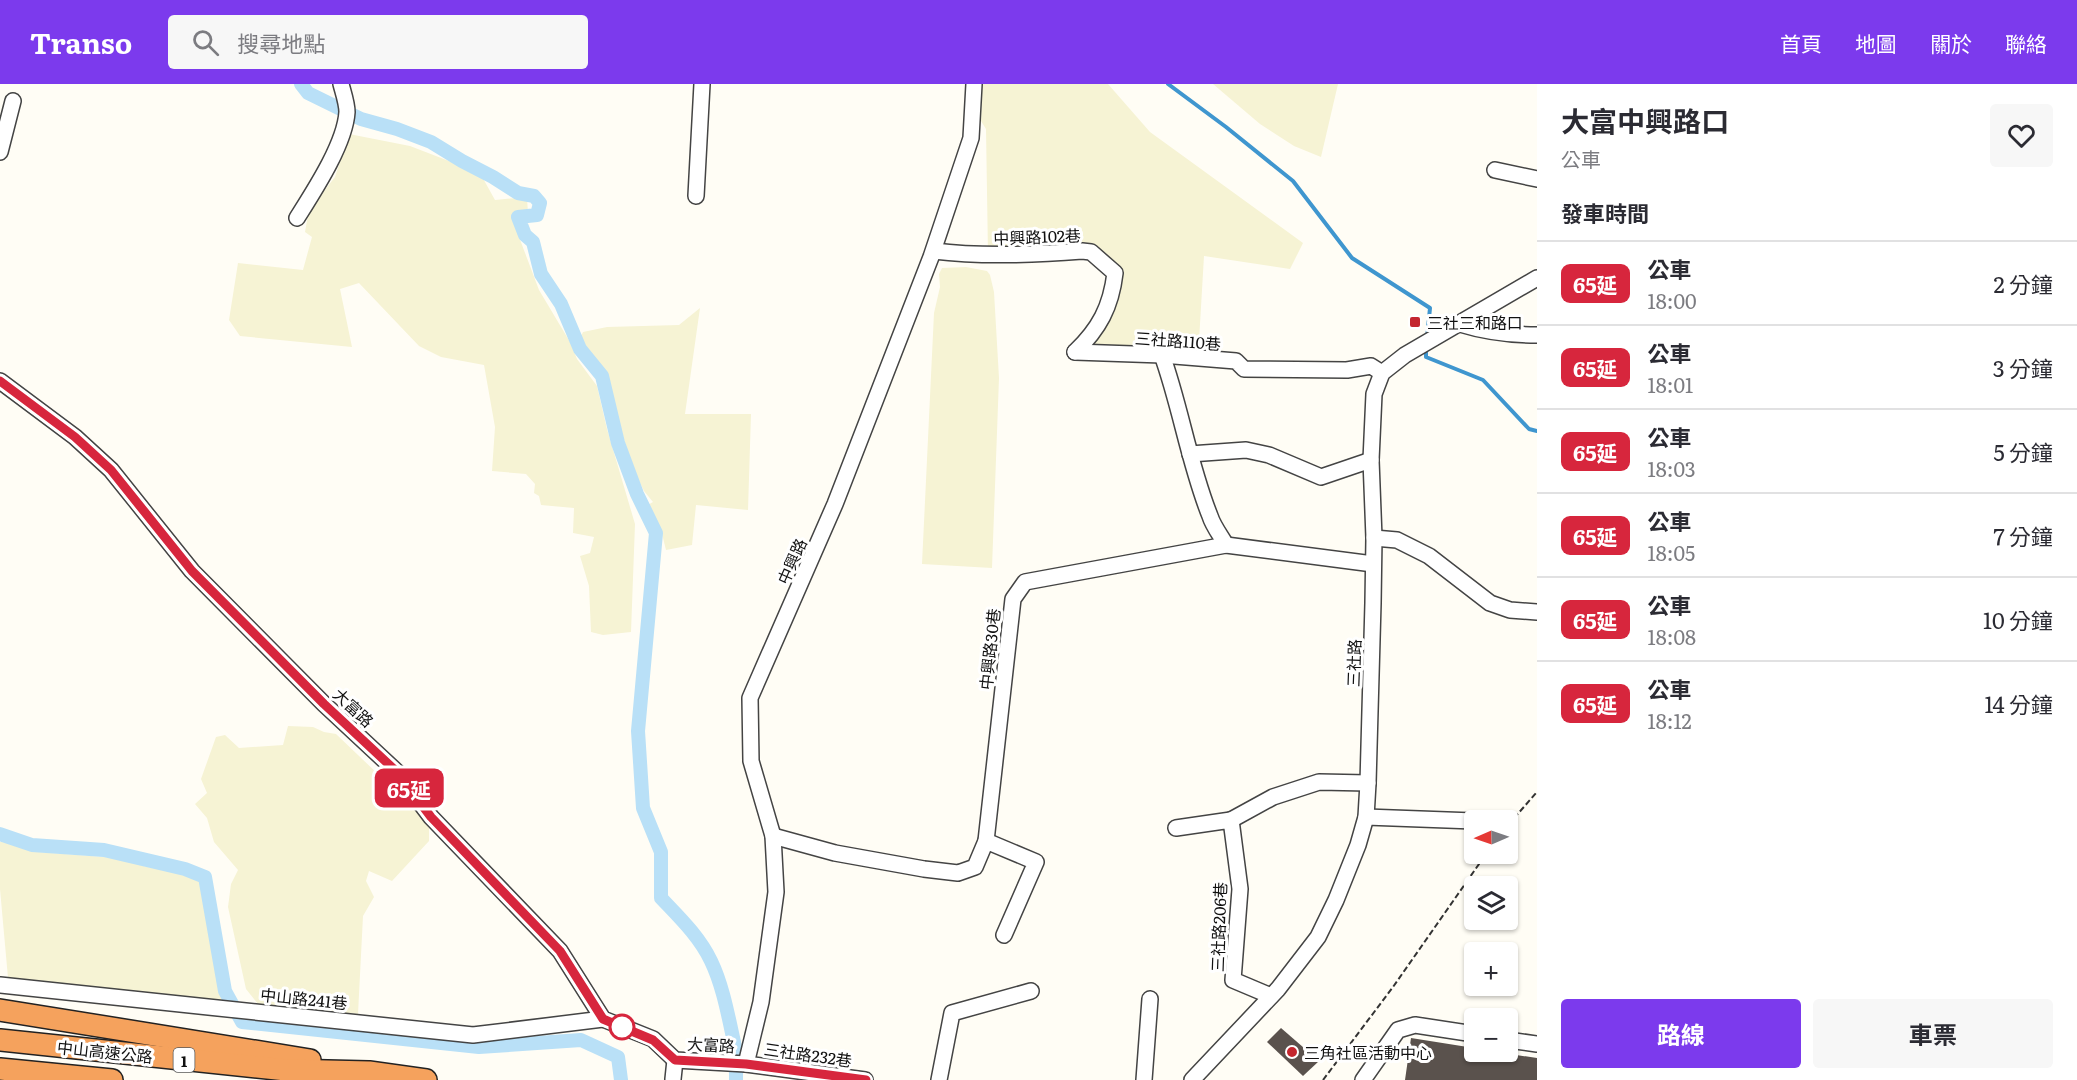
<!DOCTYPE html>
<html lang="zh-TW">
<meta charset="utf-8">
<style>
body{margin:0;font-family:Literata,"Noto Sans TC",serif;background:#f7f7f7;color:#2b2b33;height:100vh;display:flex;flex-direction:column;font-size:22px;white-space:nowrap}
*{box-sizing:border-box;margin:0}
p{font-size:20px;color:#7c7c81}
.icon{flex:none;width:33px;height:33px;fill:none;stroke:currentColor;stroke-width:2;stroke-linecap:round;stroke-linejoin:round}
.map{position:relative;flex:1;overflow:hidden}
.side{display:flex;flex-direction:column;background:#fff;width:540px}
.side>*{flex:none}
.badge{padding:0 12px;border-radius:9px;font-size:21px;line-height:39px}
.needle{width:39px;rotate:268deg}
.buttons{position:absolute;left:1464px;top:726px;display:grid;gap:12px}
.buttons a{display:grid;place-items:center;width:54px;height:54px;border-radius:6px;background:#fff;box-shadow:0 2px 4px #0004;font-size:30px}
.map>.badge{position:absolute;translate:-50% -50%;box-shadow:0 0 0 3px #fff}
h2{padding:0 24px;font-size:22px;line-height:54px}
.round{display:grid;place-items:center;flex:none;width:63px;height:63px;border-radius:6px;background:#f7f7f7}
.overview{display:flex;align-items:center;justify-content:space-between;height:102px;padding:0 24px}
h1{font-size:28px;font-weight:700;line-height:45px}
.primary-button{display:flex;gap:12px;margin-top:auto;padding:12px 24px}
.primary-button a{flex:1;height:69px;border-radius:6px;background:#7c3aed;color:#fff;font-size:24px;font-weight:700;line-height:69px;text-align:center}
.primary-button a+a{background:#f7f7f7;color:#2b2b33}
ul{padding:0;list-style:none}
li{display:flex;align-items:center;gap:18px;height:84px;padding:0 24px;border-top:2px solid #e1e1e2}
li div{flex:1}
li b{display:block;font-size:22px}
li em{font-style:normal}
li .badge{min-width:66px;font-weight:700;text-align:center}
header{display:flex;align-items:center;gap:36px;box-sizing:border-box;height:84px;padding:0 30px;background:#7c3aed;color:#fff}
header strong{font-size:28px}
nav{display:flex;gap:33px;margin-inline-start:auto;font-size:21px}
.search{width:420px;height:54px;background:#f7f7f7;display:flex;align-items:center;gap:15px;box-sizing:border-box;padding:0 21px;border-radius:6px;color:#7c7c81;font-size:22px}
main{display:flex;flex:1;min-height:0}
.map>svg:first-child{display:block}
</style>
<header>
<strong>Transo</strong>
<div class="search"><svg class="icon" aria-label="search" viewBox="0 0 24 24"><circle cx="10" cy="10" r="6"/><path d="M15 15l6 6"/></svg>搜尋地點</div>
<nav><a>首頁</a><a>地圖</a><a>關於</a><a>聯絡</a></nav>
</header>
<main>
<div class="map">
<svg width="1537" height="996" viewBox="0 0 1537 996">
<rect width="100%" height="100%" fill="#fffdf5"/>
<g fill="#f6f3d4">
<polygon points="982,0 1108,0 1150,48 1303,159 1290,185 1204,172 1198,274 1086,264 1115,190 1097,174 988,171 986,45 981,37"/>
<polygon points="1213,0 1338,0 1321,73 1294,62 1260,40"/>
<polygon points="349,50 410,62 480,89 495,116 527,113 528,130 513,137 539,206 570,258 577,275 597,302 607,345 635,440 631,548 603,551 591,548 589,502 580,472 590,469 594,453 573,449 574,424 541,421 539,412 534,409 535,400 526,390 492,387 495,343 484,281 441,273 419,262 359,199 340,205 352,263 240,252 229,236 238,179 303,186 312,153 305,148 309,126 335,93"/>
<polygon points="966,183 987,187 990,191 994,208 999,294 992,484 922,480 934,229 940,203 939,190 942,184"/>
<polygon points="700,224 685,330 751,330 748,426 696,421 692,461 666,466 662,450 646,422 653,418 644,407 632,383 606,293 588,274 580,254 583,248 607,243 679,241"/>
<polygon points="288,642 313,643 324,648 336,650 380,692 390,706 397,702 429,744 429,757 392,797 369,787 366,797 374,813 363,832 358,930 258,920 246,905 228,823 231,800 238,786 214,758 207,734 195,720 207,709 201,695 216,653 225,651 239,664 283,661"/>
<polygon points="0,758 22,759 38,768 117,774 147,783 195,789 202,793 212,802 231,910 225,917 8,894 0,805"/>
</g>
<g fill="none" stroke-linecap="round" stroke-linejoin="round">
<g stroke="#3f96cf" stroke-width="4">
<polyline points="1168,0 1226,43 1293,97 1352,174 1430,224 1427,254"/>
<polyline points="1426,265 1426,273 1483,296 1529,345 1537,347"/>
</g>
<g stroke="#b9e0f7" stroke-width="14">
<path d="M301,0L308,9L361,35L397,45L431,58L462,77L493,93L518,109L534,112L540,119L537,131L518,133L525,151L533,158L541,190L561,220L580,265L602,292L618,359L637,410L656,449L638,647L643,724L661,768V814C679,833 699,852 711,877C724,904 729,937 736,967"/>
<polyline points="0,750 32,761 104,766 185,785 205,793 225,907 242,938 479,963 581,956 618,973 621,996"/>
<polyline points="736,987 736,996"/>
</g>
</g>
<g fill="#5a524d">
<polygon points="1281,944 1319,977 1303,992 1267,958"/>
<polygon points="1411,954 1474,964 1474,968 1496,968 1537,974 1537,996 1405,996"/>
</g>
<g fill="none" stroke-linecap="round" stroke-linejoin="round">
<g stroke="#444" stroke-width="18">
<g id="minor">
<polyline points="0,68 13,17"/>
<polyline points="1495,86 1537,95"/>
<polyline points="696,112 702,0"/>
<path d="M297,134C314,107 345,60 347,28C347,19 343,8 341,0"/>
<path d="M934,167C983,173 1032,171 1082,167L1091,168L1115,189C1111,223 1099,245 1075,268"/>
<path d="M1460,240C1486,248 1510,251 1537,251"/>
<polyline points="1075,268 1162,271 1236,277 1244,285 1347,286 1371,282 1382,289"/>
<path d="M1162,271C1181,324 1189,380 1210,432C1213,442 1221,452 1226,461"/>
<polyline points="0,297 75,353 111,386 192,487 324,620 397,688 431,733 560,867 603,935 653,955 675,976 746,980 865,996"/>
<polyline points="1190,370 1246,366 1269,371 1321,393 1371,376"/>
<polyline points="1374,454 1397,456 1429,472 1490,519 1510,526 1537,528"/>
<polyline points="1366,733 1474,737"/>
<polyline points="1231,736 1273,713 1319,698 1368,699"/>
<polyline points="1176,744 1231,736 1240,805 1233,896 1271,912"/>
<polyline points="773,752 835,769 924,785 958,789 975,783 986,757 1013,515 1025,498 1226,461 1373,480"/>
<polyline points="986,757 1036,778 1004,851"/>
<polyline points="0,901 473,951 603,935"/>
<polyline points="1508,956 1537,960"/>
<polyline points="746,980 761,918 776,808 773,752 751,677 750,614 835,420 931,173 971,54 974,0"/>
<polyline points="673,995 675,976"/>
<polyline points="939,996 952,929 1031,907"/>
<polyline points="1144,996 1150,915"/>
<polyline points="1192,996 1278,905 1318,853 1336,816 1358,761 1366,733 1368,699 1373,519 1374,454 1371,376 1374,310 1382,289 1405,271 1537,194"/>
<polyline points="1363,996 1398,946 1415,941 1474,950"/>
</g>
</g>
<g stroke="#222" stroke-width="24">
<g id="highway">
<polyline points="0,926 310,976"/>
<polyline points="0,956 286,986 369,988 426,996"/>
<polyline points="0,985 112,996"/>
</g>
</g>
<g stroke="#333" stroke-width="2" stroke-dasharray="6 3" stroke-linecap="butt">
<polyline points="1508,741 1537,708"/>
<polyline points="1323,996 1393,903 1486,770"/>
</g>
<use href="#minor" stroke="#fff" stroke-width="15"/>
<use href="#highway" stroke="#f5a25d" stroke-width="21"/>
</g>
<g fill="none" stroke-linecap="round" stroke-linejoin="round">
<g stroke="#fff" stroke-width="14">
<polyline id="line" points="0,297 75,353 111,386 192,487 324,620 397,688 431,733 560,867 603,935 653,956 675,976 746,980 866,996"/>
</g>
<use href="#line" stroke="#d7263d" stroke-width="9"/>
</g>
<g fill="#c4262e" stroke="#fff" stroke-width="2">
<rect x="1409" y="232" width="12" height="12" rx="3"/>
<circle cx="1292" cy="968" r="6"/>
</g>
<circle fill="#fff" stroke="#d7263d" stroke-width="3" cx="622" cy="943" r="12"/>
<g text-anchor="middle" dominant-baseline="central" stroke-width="6" stroke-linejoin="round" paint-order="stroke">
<rect fill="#fff" stroke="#585858" stroke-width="1.5" x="173.5" y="964" width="21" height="24" rx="4.5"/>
<g font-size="15" font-weight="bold" fill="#111">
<text x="184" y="976">1</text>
</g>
<g font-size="16" fill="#111" stroke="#fff">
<text transform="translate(1037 152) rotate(-2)">中興路102巷</text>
<text transform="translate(1178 256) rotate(4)">三社路110巷</text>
<text transform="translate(791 477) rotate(-66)">中興路</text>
<text transform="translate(989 565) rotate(-84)">中興路30巷</text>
<text transform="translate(1353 579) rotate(-88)">三社路</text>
<text transform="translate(354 623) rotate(43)">大富路</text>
<text transform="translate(1218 843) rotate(-88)">三社路206巷</text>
<text transform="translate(304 914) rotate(6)">中山路241巷</text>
<text transform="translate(711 960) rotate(3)">大富路</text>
<text transform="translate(105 967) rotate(6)">中山高速公路</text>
<text transform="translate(808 970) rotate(8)">三社路232巷</text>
</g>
<g font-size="16" fill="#111" stroke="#fff" text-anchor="start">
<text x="1427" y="238">三社三和路口</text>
<text x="1304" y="968">三角社區活動中心</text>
</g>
</g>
</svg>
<div class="buttons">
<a><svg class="needle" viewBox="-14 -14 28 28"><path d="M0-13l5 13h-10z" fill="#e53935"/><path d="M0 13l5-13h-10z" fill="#7c7c81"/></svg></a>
<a><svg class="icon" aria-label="layers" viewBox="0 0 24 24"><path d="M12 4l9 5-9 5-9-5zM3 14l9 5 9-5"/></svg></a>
<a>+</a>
<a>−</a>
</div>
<b class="badge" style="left:409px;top:704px;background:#d7263d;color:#fff">65延</b>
</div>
<section class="side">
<div class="overview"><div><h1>大富中興路口</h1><p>公車</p></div><a class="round"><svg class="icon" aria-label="heart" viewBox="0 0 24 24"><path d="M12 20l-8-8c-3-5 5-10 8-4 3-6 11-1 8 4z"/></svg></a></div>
<h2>發車時間</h2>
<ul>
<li><span class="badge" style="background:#d7263d;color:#fff">65延</span><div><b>公車</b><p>18:00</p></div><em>2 分鐘</em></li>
<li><span class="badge" style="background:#d7263d;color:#fff">65延</span><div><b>公車</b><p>18:01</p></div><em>3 分鐘</em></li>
<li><span class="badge" style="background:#d7263d;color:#fff">65延</span><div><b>公車</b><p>18:03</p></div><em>5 分鐘</em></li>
<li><span class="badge" style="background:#d7263d;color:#fff">65延</span><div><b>公車</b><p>18:05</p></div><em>7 分鐘</em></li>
<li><span class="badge" style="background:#d7263d;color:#fff">65延</span><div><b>公車</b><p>18:08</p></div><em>10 分鐘</em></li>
<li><span class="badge" style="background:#d7263d;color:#fff">65延</span><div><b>公車</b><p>18:12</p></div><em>14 分鐘</em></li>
</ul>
<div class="primary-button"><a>路線</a><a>車票</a></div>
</section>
</main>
